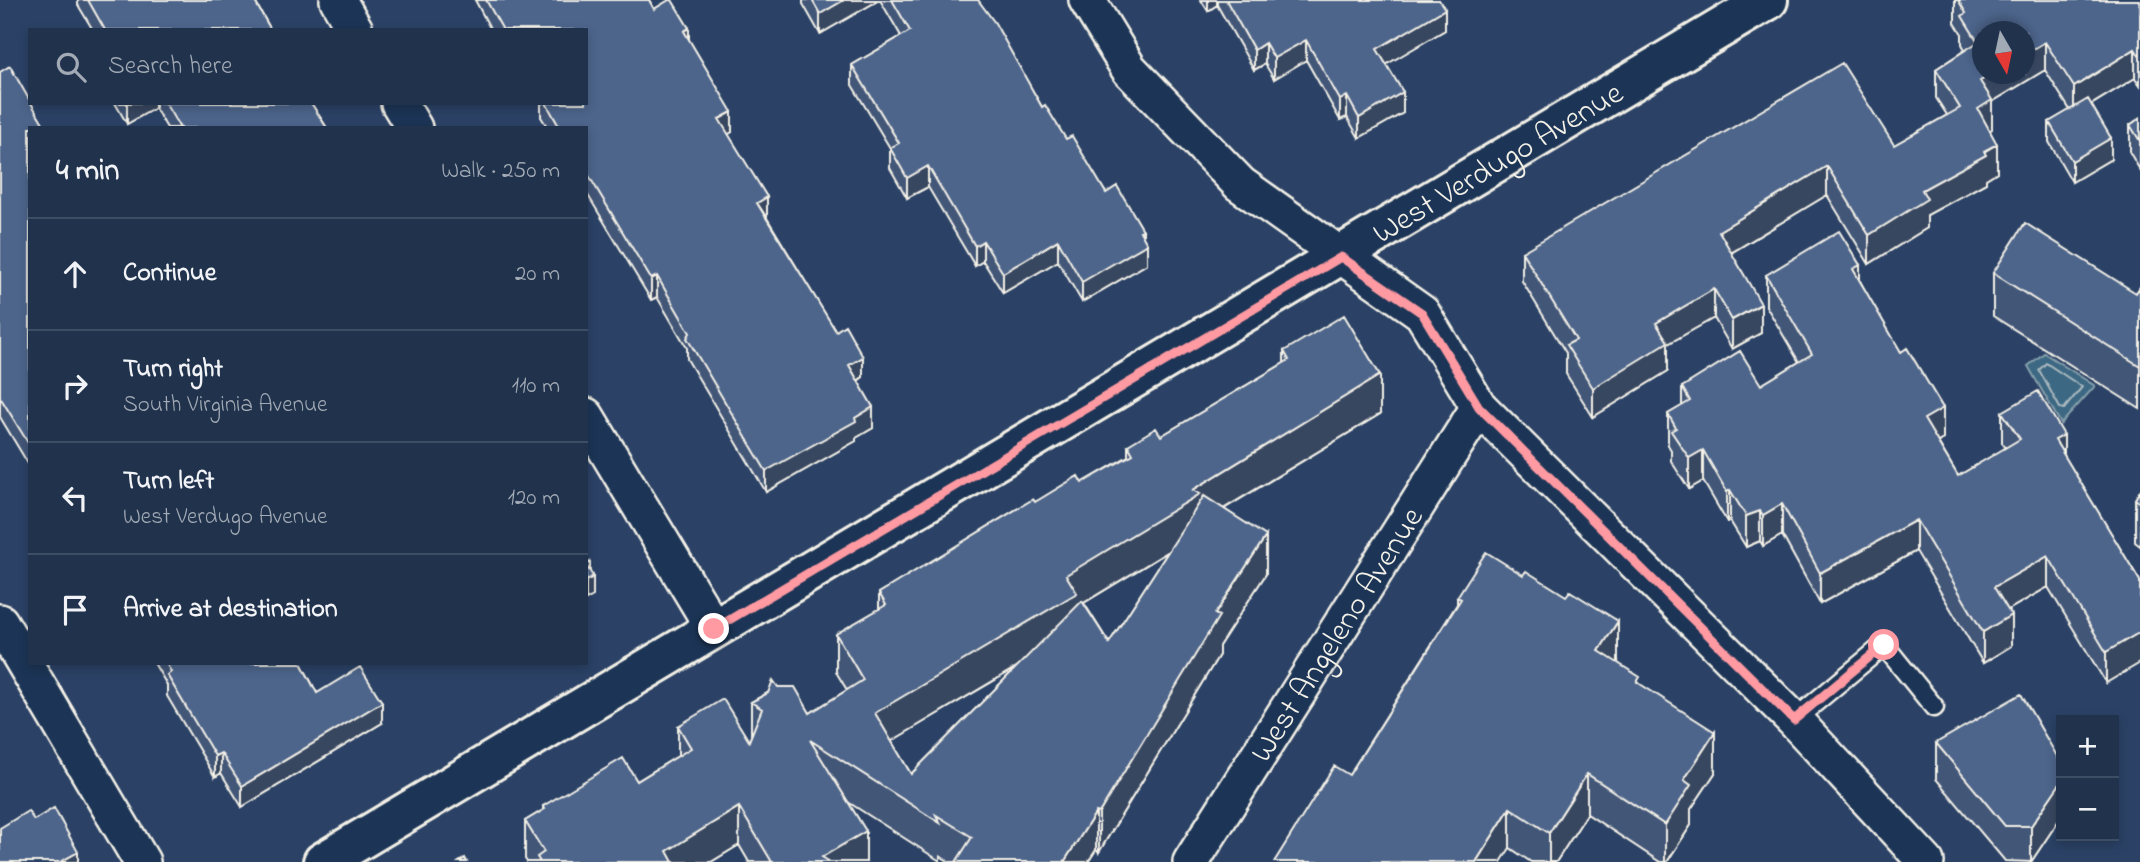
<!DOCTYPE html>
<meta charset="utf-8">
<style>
body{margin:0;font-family:"Indie Flower",sans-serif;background:#2d3e56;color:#f1f3f6}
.controls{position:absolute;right:21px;bottom:21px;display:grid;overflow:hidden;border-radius:0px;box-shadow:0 4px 10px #0003}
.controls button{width:63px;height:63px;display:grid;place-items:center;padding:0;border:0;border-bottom:2px solid #3d4d64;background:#20324c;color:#f1f3f6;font:35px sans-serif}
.compass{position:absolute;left:1972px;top:21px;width:63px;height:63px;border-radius:50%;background:#20324c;box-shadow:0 4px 10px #0003;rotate:171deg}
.stop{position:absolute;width:21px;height:21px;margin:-16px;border:5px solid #ff9aa2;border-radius:50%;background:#fff}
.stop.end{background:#ff9aa2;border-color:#fff;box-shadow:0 2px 7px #0008}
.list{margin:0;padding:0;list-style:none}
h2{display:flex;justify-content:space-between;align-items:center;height:91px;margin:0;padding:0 28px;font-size:30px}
h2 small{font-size:23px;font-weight:400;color:#a2aab5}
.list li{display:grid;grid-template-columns:46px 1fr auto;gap:21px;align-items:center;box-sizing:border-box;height:112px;padding:0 28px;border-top:2px solid #3d4d64}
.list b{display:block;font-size:26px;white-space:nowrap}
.list p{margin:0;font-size:23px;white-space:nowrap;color:#a2aab5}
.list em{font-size:23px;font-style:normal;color:#a2aab5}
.icon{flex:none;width:38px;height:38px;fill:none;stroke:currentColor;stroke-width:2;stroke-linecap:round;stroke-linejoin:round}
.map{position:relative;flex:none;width:2140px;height:862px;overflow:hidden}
.search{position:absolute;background:#20324c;box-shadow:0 4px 10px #0003;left:28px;top:28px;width:560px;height:77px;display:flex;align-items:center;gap:18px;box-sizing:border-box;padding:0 24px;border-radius:0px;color:#a2aab5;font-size:26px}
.panel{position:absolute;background:#20324c;box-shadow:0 4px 10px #0003;left:28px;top:126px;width:560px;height:539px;border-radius:0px}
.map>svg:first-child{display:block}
</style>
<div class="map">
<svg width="2140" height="862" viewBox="0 0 2140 862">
<rect width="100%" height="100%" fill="#2b4266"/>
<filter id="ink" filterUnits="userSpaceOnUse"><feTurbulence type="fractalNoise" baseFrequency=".0143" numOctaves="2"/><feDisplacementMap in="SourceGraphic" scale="14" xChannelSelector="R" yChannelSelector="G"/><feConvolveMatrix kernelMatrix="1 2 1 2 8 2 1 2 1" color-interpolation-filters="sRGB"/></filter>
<g filter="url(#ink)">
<path fill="#3d6883" stroke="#869fab" stroke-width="2" d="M 2044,353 L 2095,386 L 2061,424 L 2028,366 Z"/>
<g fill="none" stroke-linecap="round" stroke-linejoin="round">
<path stroke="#abbac0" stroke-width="2" d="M 2046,363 L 2082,387 L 2064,409 L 2060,408 L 2039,370 Z"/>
<defs>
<path id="lane" d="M 1794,720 L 1884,645 L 1934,707"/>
<g id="street">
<path d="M 338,0 L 355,30"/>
<path d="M 1087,0 L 1129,69 L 1240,184 L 1422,313 L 1479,407 L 1794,720 L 1926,862"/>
<path d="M 399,103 L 414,128"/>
<path d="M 586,416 L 714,629"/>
<path d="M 0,622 L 142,862"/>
<path id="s1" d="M 1191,862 L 1479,407"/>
</g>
<g id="secondary">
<path id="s2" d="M 323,862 L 1768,0"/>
</g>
</defs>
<use href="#lane" stroke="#f4f1e8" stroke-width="23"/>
<use href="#street" stroke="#f4f1e8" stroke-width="40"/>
<use href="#secondary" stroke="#f4f1e8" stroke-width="44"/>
<use href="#lane" stroke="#1d3557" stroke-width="18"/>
<use href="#street" stroke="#1d3557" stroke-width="35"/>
<use href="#secondary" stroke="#1d3557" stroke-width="38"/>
</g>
<path fill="#435778" stroke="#f4f1e8" stroke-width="2" fill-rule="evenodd" d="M 78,0 L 254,0 L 271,30 L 93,30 L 78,5 Z
M 475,0 L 649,0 L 654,9 L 689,40 L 732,132 L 728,134 L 767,218 L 863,377 L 858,381 L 873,428 L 856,438 L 856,441 L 766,492 L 687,359 L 687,348 L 657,297 L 651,300 L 586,192 L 586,128 L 548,128 L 541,117 L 541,103 L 586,103 L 586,30 L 491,30 Z
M 803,0 L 879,0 L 820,34 L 803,4 Z
M 880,0 L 978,0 L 1042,107 L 1106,193 L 1143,237 L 1147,264 L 1082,302 L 1058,261 L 1003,293 L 983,261 L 975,266 L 928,187 L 907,198 L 890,168 L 890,148 L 852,85 L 852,65 L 901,36 Z
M 1201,0 L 1439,0 L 1445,30 L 1386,64 L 1403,113 L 1359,138 L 1347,117 L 1340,120 L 1306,60 L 1274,79 L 1265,64 L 1254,70 L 1217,5 L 1208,11 Z
M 1955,0 L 2140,0 L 2140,85 L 2135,78 L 2091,105 L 2111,159 L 2072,182 L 2049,142 L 2049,122 L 2070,110 L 2045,70 L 1992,102 L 1992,129 L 1990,130 L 1997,172 L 1986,179 L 1986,183 L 1927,215 L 1927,228 L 1869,264 L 1827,195 L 1731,253 L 1761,333 L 1732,349 L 1714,318 L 1668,344 L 1668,371 L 1593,417 L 1566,374 L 1566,353 L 1522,281 L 1522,252 L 1894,145 L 1947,115 L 1936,98 L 1936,69 L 1965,50 L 1962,44 L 1962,34 L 1955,23 Z
M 0,72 L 30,128 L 30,467 L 0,417 Z
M 115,103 L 311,103 L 327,128 L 167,128 L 155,108 L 127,124 Z
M 2140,118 L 2140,170 L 2130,153 L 2130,125 Z
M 1993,273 L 2136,293 L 2140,287 L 2140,409 L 1993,316 Z
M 1766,275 L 1860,281 L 1943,439 L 1938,442 L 1958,476 L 2006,448 L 2002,443 L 2002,412 L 2064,456 L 2140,581 L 2106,683 L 2048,587 L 2008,610 L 2011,646 L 1983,663 L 1916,551 L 1820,604 L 1782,535 L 1763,546 L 1760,541 L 1746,547 L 1730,521 L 1727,522 L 1703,481 L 1689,489 L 1671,461 L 1671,450 L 1668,445 L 1668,414 L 1682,406 L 1682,387 L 1761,385 L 1799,362 L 1766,306 Z
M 1284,351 L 1380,414 L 1224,509 L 1266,574 L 1219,646 L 1219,655 L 1099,852 L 1096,850 L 1088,862 L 950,862 L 940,856 L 940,861 L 848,802 L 866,862 L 749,862 L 739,845 L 711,862 L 527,862 L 525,859 L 525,821 L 543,810 L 543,806 L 637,781 L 678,756 L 678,726 L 749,741 L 751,737 L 751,702 L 778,687 L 810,713 L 847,690 L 836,672 L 836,634 L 879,609 L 879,593 L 1035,502 L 1082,483 L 1128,456 L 1128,445 L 1161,436 L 1284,363 ZM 1168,552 L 1109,643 L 1084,603 ZM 1016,668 L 911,774 L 891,741 Z
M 2140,491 L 2140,546 L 2135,542 L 2135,499 Z
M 1457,597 L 1618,661 L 1617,662 L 1640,684 L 1715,773 L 1691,809 L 1691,825 L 1667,862 L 1660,862 L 1587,814 L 1556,862 L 1531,862 L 1510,848 L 1349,775 L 1457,604 Z
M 154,663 L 301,663 L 317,693 L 382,723 L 242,807 L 221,773 L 215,777 L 167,696 L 167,685 Z
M 1936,743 L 2061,763 L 2061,817 L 2031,862 L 2005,861 L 1936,779 Z"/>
<path fill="#374761" stroke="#f4f1e8" stroke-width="2" d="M 844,0 L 879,0 L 820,34 L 820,14 Z
M 1208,0 L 1217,0 L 1217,5 L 1208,11 Z
M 1445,9 L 1445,30 L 1377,70 L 1377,49 Z
M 689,28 L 689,49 L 684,31 Z
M 1306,40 L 1306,60 L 1274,79 L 1274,58 Z
M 2045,42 L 2045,70 L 1992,102 L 1992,129 L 1978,137 L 1978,109 L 1980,81 L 1992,74 L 2025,74 L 2025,54 Z
M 1265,43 L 1265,64 L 1254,70 L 1254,50 Z
M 2135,49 L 2135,78 L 2074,115 L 2074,87 Z
M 1403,92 L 1403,113 L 1359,138 L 1359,118 Z
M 1347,96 L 1347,117 L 1340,120 L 1340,100 Z
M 127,103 L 155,103 L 155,108 L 127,124 Z
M 732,112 L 732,132 L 719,140 L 719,119 Z
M 2111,138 L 2111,159 L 2072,182 L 2072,161 Z
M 1997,144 L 1997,172 L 1986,179 L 1986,183 L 1927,215 L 1927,228 L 1869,264 L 1869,235 L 1922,190 Z
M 928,166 L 928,187 L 907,198 L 907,178 Z
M 1827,166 L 1827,195 L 1719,260 L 1719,231 Z
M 767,197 L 767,218 L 757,203 Z
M 1143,230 L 1143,247 L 1147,244 L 1147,264 L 1082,302 L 1082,282 L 1140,231 Z
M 1058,240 L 1058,261 L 1003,293 L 1003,273 Z
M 983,241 L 983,261 L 975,266 L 975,246 Z
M 1860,265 L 1860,296 L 1853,269 Z
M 657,276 L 657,297 L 651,300 L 651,279 Z
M 1714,289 L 1714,318 L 1668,344 L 1668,371 L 1593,417 L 1593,388 L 1656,323 Z
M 1761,304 L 1761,333 L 1732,349 L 1732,320 Z
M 863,357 L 863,377 L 849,386 L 849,365 Z
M 1380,375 L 1380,414 L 1200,523 L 1200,532 L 1077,607 L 1077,631 L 875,751 L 875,713 L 1066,575 L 1193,490 Z
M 873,407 L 873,428 L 856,438 L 856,441 L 766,492 L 766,471 Z
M 1943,408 L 1943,439 L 1924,450 L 1924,419 Z
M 2064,435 L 2064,466 L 2055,440 Z
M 1703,450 L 1703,481 L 1689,489 L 1689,458 Z
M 1730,490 L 1730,521 L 1727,522 L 1727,492 Z
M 1782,504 L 1782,535 L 1763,546 L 1763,515 Z
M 1760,511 L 1760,541 L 1746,547 L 1746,516 Z
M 1916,520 L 1916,551 L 1820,604 L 1820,573 Z
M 1266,536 L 1266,574 L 1219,646 L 1219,655 L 1099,852 L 1099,813 L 1215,614 Z
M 2048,556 L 2048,587 L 1994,618 L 1994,587 Z
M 590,562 L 590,579 L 593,576 L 593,596 L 586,600 L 586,564 Z
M 2011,615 L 2011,646 L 1983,663 L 1983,632 Z
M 1618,621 L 1618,661 L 1599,692 L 1599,651 Z
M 2140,632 L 2140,663 L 2106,683 L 2106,652 Z
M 382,702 L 382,723 L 242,807 L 242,786 Z
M 1715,732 L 1715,773 L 1691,809 L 1691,825 L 1667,862 L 1665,862 L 1665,825 L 1684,780 Z
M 221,753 L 221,773 L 215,777 L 215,756 Z
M 1587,774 L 1587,814 L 1556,862 L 1549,862 L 1549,833 Z
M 2061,782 L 2061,817 L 2031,862 L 2031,826 Z
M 739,807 L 739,845 L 711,862 L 667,862 L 667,851 Z
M 1510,808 L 1510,848 L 1501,862 L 1476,862 Z
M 1096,812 L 1096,850 L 1088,862 L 1064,862 Z
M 866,831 L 866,862 L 822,862 L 822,857 Z
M 78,852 L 78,862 L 60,862 Z"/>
<path fill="#4e658b" stroke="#f4f1e8" stroke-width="2" d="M 88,0 L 254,0 L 271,30 L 105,30 Z
M 486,0 L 649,0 L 654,9 L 669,0 L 672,0 L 689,28 L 684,31 L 732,112 L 719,119 L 767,197 L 757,203 L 836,331 L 845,325 L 863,357 L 849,365 L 873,407 L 855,418 L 856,421 L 766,471 L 687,338 L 690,333 L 657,276 L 651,279 L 586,171 L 586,128 L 560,128 L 546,103 L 586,103 L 586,30 L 503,30 Z
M 812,0 L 844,0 L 820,14 Z
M 892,0 L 978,0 L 995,23 L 1042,107 L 1045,105 L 1066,139 L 1072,136 L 1106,193 L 1117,186 L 1143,230 L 1140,231 L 1147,244 L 1082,282 L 1058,240 L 1003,273 L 983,241 L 975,246 L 928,166 L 907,178 L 890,148 L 899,143 L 852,65 L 910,31 Z
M 1226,0 L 1439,0 L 1445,9 L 1377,49 L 1403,92 L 1359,118 L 1347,96 L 1340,100 L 1306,40 L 1274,58 L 1265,43 L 1254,50 Z
M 1958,0 L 2140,0 L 2140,57 L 2135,49 L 2074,87 L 2045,42 L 2025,54 L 2025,32 L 1983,32 L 1983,74 L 1992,74 L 1980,81 L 1992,100 L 1978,109 L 1997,144 L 1984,151 L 1986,155 L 1922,190 L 1927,199 L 1869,235 L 1827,166 L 1719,231 L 1761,304 L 1732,320 L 1714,289 L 1656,323 L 1668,342 L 1593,388 L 1566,345 L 1576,340 L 1522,252 L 1842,63 L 1894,145 L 1960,108 L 1936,69 L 1978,42 L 1962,16 L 1966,13 Z
M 10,66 L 30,101 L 30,103 L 31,103 L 46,128 L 30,128 L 30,446 L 0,397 L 0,72 Z
M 2088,99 L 2111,138 L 2072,161 L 2049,122 Z
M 165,103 L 311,103 L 327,128 L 180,128 Z
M 2140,118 L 2140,141 L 2130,125 Z
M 2025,223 L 2136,293 L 2140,287 L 2140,366 L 1993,273 Z
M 1839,231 L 1860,265 L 1853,269 L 1901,352 L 1907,348 L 1943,408 L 1924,419 L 1958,476 L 2020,439 L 2002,412 L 2038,391 L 2064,435 L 2055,440 L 2140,581 L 2140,632 L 2106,652 L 2048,556 L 1994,587 L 2011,615 L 1983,632 L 1916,520 L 1820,573 L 1782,504 L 1763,515 L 1760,511 L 1746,516 L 1730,490 L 1727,492 L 1703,450 L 1689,458 L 1671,431 L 1676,428 L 1668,414 L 1690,401 L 1682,387 L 1740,351 L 1761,385 L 1812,354 L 1766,275 Z
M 1344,315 L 1380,375 L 1193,490 L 1200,494 L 1066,575 L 1077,593 L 875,713 L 911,774 L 1082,601 L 1109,643 L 1204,496 L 1266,536 L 1215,614 L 1219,616 L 1099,813 L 1096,812 L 1064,862 L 956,862 L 972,837 L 936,815 L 940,823 L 810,740 L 866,831 L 822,857 L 830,862 L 772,862 L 739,807 L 667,851 L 673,862 L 540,862 L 537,857 L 544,852 L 525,821 L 545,809 L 543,806 L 623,758 L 637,781 L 691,748 L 678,726 L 723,699 L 749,741 L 762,709 L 751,702 L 768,693 L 773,680 L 778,687 L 795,687 L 810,713 L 863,680 L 836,634 L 886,605 L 879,593 L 1033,499 L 1035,502 L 1078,476 L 1082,483 L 1133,454 L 1128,445 L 1156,428 L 1161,436 L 1289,360 L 1284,351 Z
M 2140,491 L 2140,503 L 2135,499 Z
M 1486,552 L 1523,575 L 1526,571 L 1566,596 L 1570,591 L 1618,621 L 1599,651 L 1640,677 L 1637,682 L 1715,732 L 1684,780 L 1691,785 L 1665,825 L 1587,774 L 1549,833 L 1510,808 L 1476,862 L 1274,862 L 1334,766 L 1349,775 L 1461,599 L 1457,597 Z
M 586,566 L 593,576 L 586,581 Z
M 166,663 L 301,663 L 317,693 L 360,667 L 382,702 L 242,786 L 221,753 L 215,756 L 167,675 L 171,672 Z
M 2021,694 L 2061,763 L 2061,782 L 2031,826 L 2005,826 L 1936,743 Z
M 54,808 L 78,852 L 60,862 L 0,862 L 0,828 L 28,811 L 34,820 Z
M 465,858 L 467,862 L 459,862 Z"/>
</g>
<g fill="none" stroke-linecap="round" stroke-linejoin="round" filter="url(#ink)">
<path stroke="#ff9aa2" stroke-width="9" d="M 714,629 L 1341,257 L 1422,313 L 1479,407 L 1794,720 L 1884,645"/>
</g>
<g text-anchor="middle" stroke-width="5" stroke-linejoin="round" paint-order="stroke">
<g font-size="32" fill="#f4f1e8" stroke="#1d3557">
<text dy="11" stroke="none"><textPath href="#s2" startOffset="1367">West Verdugo Avenue</textPath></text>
<text dy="11" stroke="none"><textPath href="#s1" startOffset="270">West Angeleno Avenue</textPath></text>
</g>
</g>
</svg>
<div class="controls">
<button>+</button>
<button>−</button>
</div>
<svg class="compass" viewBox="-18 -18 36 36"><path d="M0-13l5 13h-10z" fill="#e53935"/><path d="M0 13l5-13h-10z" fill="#a2aab5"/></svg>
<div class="stop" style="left:1884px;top:645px"></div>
<div class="stop end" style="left:714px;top:629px"></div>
<div class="search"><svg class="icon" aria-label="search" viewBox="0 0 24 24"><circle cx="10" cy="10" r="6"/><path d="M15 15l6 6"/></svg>Search here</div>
<section class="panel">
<h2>4 min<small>Walk · 250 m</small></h2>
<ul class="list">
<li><svg class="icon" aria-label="ahead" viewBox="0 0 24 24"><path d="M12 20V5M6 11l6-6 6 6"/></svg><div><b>Continue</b></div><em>20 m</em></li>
<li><svg class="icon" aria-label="right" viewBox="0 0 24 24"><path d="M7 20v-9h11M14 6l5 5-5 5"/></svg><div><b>Turn right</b><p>South Virginia Avenue</p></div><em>110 m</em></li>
<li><svg class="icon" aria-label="left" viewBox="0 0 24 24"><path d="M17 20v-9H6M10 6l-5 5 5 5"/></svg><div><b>Turn left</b><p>West Verdugo Avenue</p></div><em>120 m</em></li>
<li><svg class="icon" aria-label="arrive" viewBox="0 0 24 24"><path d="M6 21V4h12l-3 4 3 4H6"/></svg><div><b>Arrive at destination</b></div></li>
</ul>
</section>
</div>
